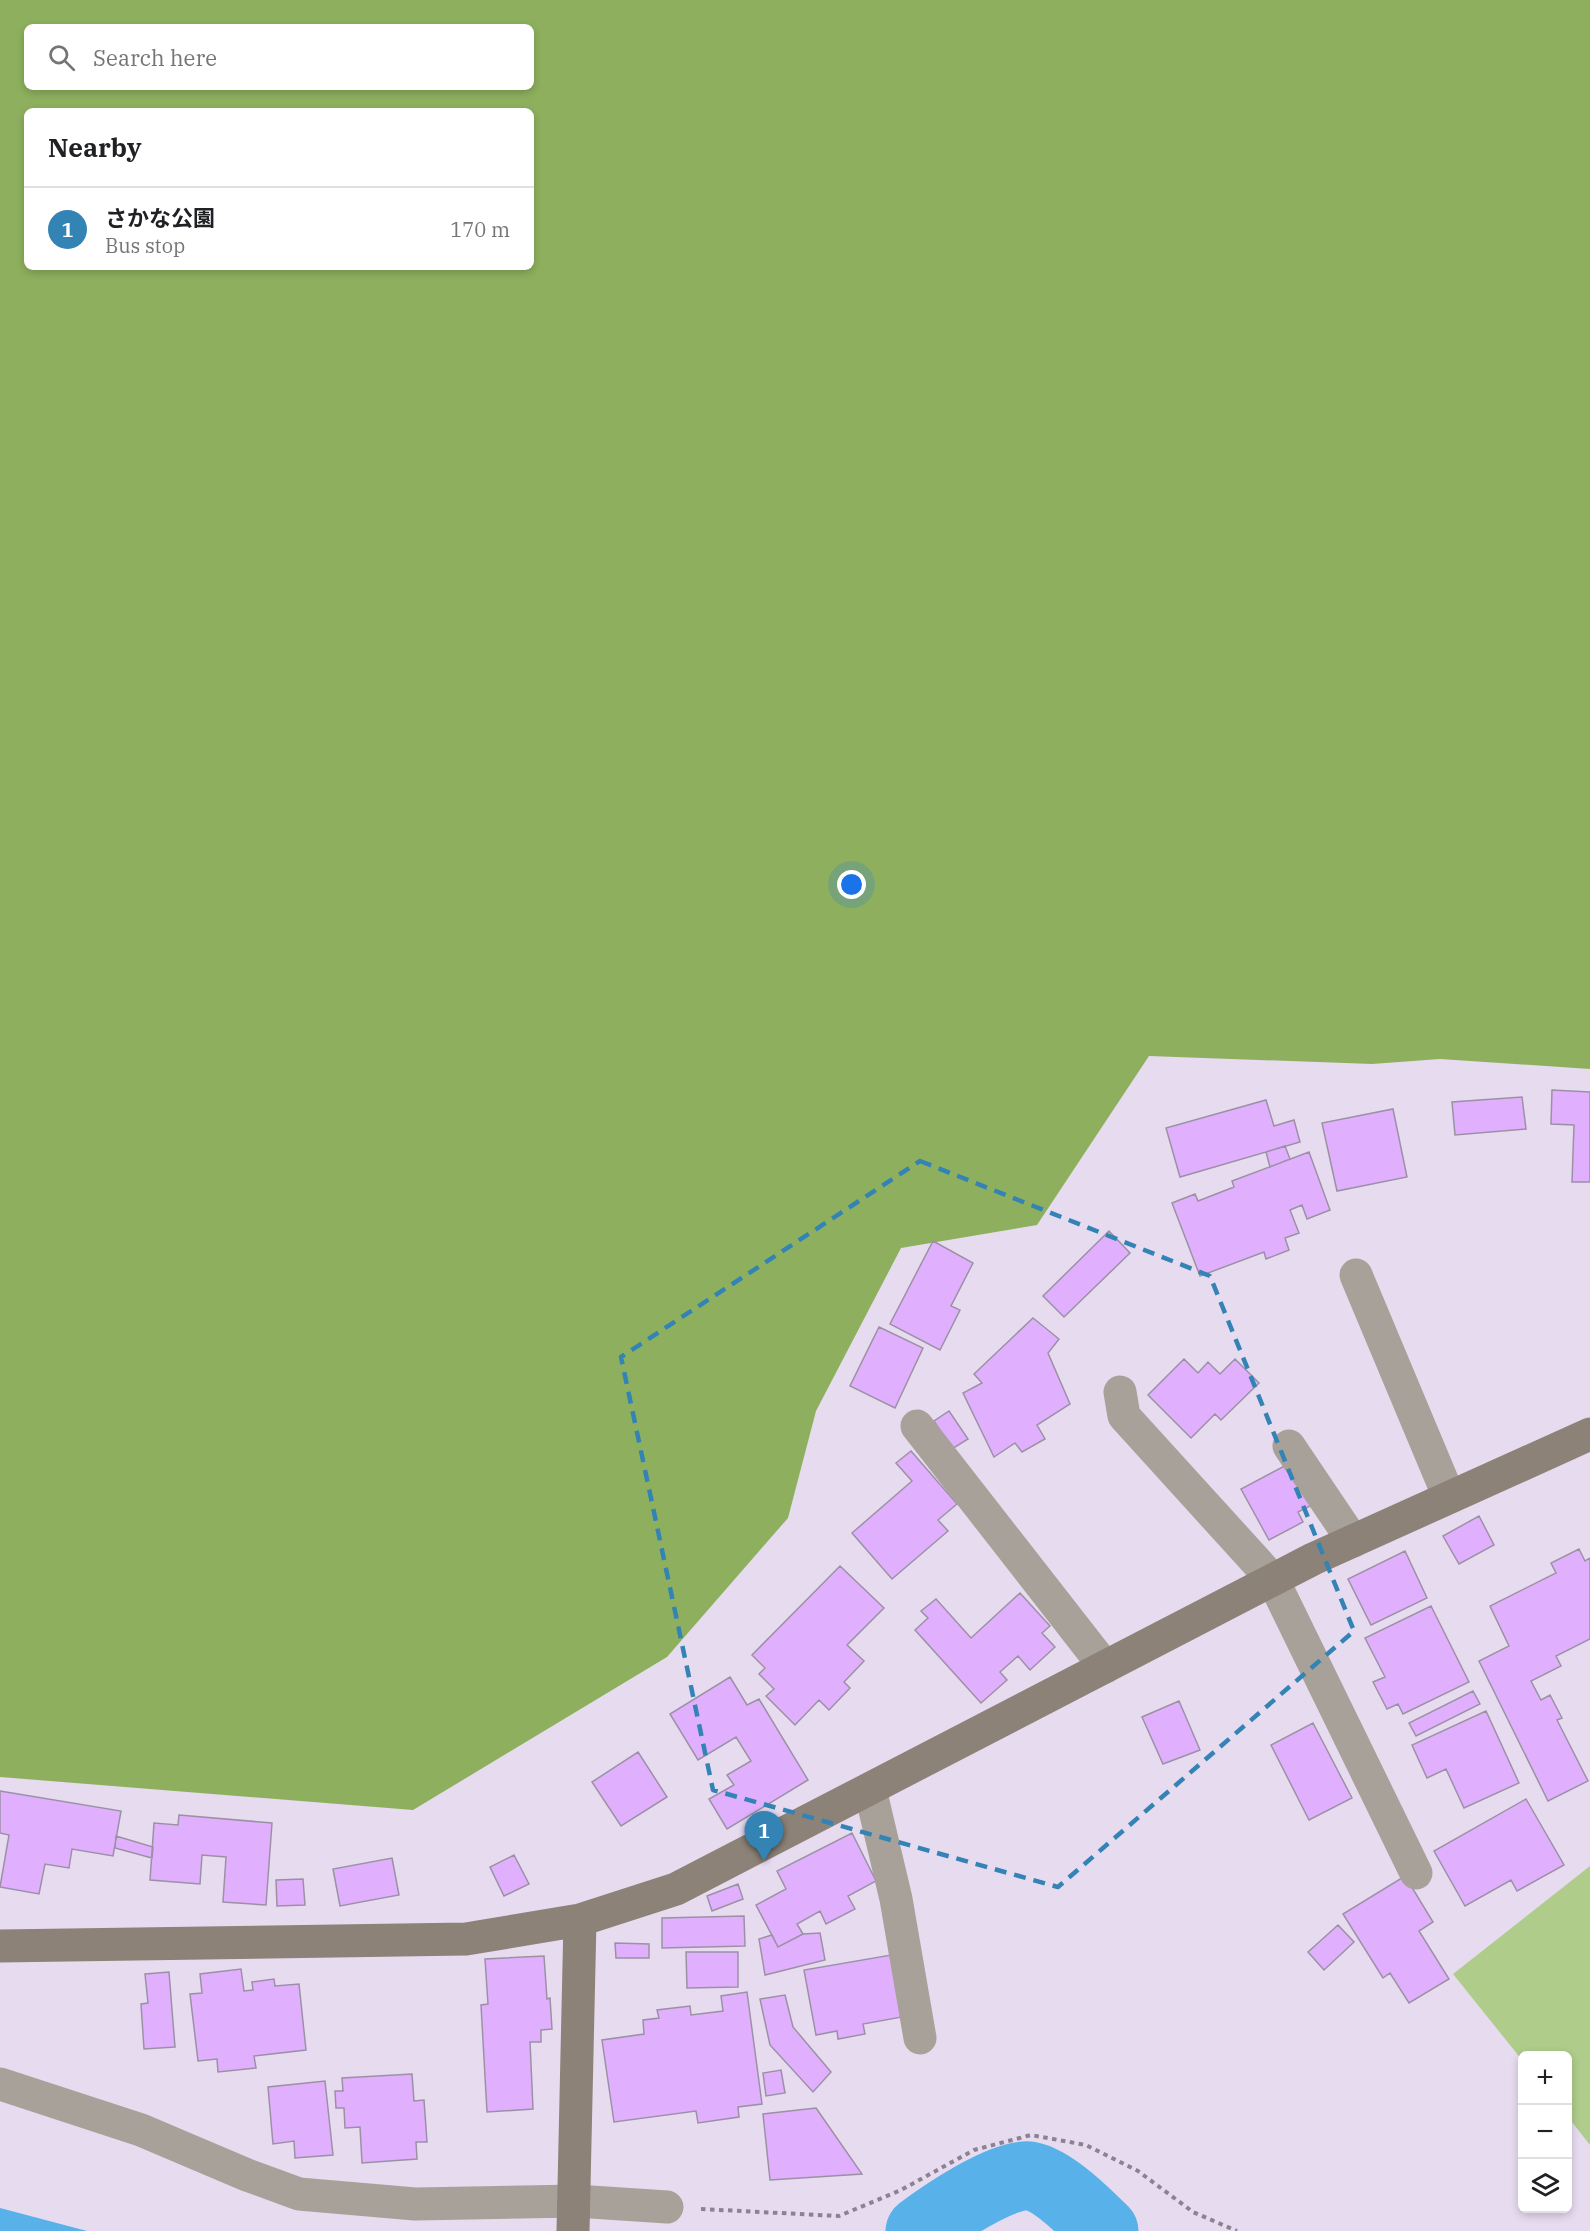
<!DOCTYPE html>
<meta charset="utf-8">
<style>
body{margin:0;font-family:"IBM Plex Serif","Noto Sans JP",serif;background:#f6f6f6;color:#202124}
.controls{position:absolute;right:18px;bottom:18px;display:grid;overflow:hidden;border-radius:9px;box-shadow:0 3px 9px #0003}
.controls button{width:54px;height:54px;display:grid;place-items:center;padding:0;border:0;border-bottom:2px solid #e0e0e0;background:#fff;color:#202124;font:30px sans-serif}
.you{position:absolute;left:852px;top:885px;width:21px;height:21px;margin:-15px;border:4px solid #fff;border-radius:50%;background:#1a73e8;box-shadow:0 0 0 9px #1a73e833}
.badge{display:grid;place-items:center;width:39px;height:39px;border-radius:50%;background:#3483b5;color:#fff;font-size:20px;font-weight:700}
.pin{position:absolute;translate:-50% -50px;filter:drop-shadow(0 2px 3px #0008)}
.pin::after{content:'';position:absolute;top:32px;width:21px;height:18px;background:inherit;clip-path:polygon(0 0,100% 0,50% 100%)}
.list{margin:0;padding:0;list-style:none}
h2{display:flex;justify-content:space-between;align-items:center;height:78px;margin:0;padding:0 24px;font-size:26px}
h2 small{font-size:20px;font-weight:400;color:#757577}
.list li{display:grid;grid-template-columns:39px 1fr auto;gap:18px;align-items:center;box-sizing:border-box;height:84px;padding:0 24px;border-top:2px solid #e0e0e0}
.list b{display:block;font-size:22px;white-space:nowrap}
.list p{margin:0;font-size:20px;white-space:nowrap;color:#757577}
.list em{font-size:20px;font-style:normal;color:#757577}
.icon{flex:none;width:33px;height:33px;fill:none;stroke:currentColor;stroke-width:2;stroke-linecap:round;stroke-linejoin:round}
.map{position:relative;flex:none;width:1590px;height:2231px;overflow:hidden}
.search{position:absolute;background:#fff;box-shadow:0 3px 9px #0003;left:24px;top:24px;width:510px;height:66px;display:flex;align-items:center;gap:15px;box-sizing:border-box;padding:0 21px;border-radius:9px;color:#757577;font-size:22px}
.panel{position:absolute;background:#fff;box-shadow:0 3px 9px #0003;left:24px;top:108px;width:510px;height:162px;border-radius:9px}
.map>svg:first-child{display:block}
</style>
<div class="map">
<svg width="1590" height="2231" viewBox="0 0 1590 2231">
<rect width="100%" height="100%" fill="#e7dbf0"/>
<path fill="#afcc8b" d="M 1590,1866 L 1590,2145 L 1568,2117 L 1568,2056 L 1522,2056 L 1522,2060 L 1453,1974 Z"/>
<path fill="#8eb05e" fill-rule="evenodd" d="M 0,0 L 1590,0 L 1590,1069 L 1440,1059 L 1372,1064 L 1149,1056 L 1037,1225 L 901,1248 L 816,1411 L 788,1518 L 667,1657 L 413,1810 L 0,1777 ZM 27,27 L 531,27 L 531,87 L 27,87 ZM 27,111 L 531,111 L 531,267 L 27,267 Z"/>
<path fill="#58b1e8" d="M 0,2208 L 87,2231 L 0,2231 Z"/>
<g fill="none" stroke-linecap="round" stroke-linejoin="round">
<path stroke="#58b1e8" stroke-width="69" d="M 920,2231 C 941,2215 1004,2172 1030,2176 C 1053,2180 1088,2215 1104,2231"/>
</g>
<path fill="#e0b0fe" stroke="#9c91a4" stroke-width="1.5" d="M 1552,1090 L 1590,1092 L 1590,1182 L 1572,1182 L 1574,1125 L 1551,1124 Z
M 1522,1097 L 1526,1129 L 1455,1135 L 1452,1102 Z
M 1266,1100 L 1274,1126 L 1294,1120 L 1300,1142 L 1180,1177 L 1166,1128 Z
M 1393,1109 L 1407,1177 L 1337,1191 L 1322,1123 Z
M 1285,1146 L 1290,1159 L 1270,1167 L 1266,1152 Z
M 1309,1152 L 1330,1210 L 1307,1219 L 1302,1205 L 1290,1210 L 1299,1233 L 1285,1238 L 1289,1250 L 1266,1259 L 1264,1252 L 1200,1276 L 1172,1203 L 1195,1194 L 1198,1201 L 1234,1187 L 1232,1181 Z
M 1109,1231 L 1130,1253 L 1064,1317 L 1043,1296 Z
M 933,1241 L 973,1263 L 951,1306 L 960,1310 L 940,1350 L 890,1324 Z
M 1033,1318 L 1059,1339 L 1048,1353 L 1070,1404 L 1037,1425 L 1045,1439 L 1022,1452 L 1015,1443 L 994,1457 L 963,1393 L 982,1383 L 974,1374 Z
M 879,1327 L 923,1348 L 895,1408 L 850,1386 Z
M 1184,1359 L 1198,1373 L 1208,1362 L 1220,1374 L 1235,1359 L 1259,1383 L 1221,1420 L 1215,1414 L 1191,1438 L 1148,1395 Z
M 949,1411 L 968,1439 L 952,1449 L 934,1421 Z
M 911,1451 L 957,1504 L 938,1520 L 948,1531 L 892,1579 L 852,1533 L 912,1481 L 896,1463 Z
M 1294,1461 L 1316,1503 L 1298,1512 L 1303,1522 L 1269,1540 L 1241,1489 Z
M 1479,1516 L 1494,1545 L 1459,1564 L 1443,1536 Z
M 1579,1549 L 1585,1561 L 1590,1558 L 1590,1639 L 1556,1656 L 1561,1666 L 1531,1681 L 1541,1700 L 1550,1695 L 1562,1718 L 1557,1720 L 1588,1781 L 1548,1801 L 1479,1661 L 1509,1646 L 1490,1606 L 1556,1573 L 1551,1563 Z
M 1405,1551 L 1427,1598 L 1371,1625 L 1348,1579 Z
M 840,1566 L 884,1608 L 847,1645 L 864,1661 L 844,1682 L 850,1688 L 829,1710 L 819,1700 L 795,1725 L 766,1696 L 774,1689 L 759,1674 L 765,1668 L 752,1655 Z
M 1020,1593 L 1050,1626 L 1042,1633 L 1055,1647 L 1030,1670 L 1018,1656 L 1000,1672 L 1007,1680 L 981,1703 L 915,1630 L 928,1618 L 921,1611 L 936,1599 L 971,1638 Z
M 1431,1606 L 1469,1682 L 1403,1714 L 1398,1704 L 1387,1709 L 1373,1682 L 1385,1677 L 1365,1638 Z
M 730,1677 L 747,1705 L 759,1699 L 808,1780 L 727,1829 L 709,1799 L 734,1785 L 727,1775 L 751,1761 L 736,1737 L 698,1760 L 670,1714 Z
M 1473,1691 L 1480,1704 L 1416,1736 L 1409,1723 Z
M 1179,1701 L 1200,1750 L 1163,1764 L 1142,1717 Z
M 1486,1711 L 1519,1783 L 1464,1808 L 1446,1769 L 1427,1778 L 1412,1745 Z
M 1313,1723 L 1352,1798 L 1309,1820 L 1271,1745 Z
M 638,1752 L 667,1797 L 621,1826 L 592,1782 Z
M 0,1791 L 121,1811 L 113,1856 L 72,1849 L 69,1868 L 45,1864 L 39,1894 L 0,1887 L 9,1835 L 0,1833 Z
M 1526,1799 L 1564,1865 L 1517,1891 L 1511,1880 L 1465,1906 L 1434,1851 Z
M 179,1815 L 272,1823 L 266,1905 L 223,1902 L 226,1857 L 202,1855 L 200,1884 L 150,1880 L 154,1823 L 178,1825 Z
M 852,1833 L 876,1881 L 848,1896 L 855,1909 L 826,1924 L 820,1911 L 797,1924 L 803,1934 L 778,1947 L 756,1905 L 786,1889 L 777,1871 Z
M 116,1836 L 153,1847 L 152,1858 L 115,1848 Z
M 514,1855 L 529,1884 L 504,1896 L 490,1867 Z
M 392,1858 L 399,1895 L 340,1906 L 333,1869 Z
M 1405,1876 L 1433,1922 L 1419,1931 L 1449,1979 L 1409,2003 L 1390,1973 L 1383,1978 L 1343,1914 Z
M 303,1879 L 305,1905 L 277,1906 L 276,1880 Z
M 738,1884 L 743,1899 L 712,1911 L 707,1896 Z
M 744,1916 L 745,1946 L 662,1948 L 662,1918 Z
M 1338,1925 L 1354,1942 L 1324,1970 L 1308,1952 Z
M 820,1933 L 825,1960 L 765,1975 L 759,1939 L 772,1935 L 778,1947 L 803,1934 Z
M 615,1943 L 649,1944 L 649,1958 L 616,1958 Z
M 686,1952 L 738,1952 L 738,1987 L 687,1988 Z
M 891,1955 L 902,2017 L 863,2024 L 865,2034 L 838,2039 L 837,2031 L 816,2035 L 804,1970 Z
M 544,1956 L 547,1999 L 550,1998 L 552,2029 L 541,2030 L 541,2042 L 530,2042 L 533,2109 L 487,2112 L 481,2005 L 488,2004 L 485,1959 Z
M 241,1969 L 244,1991 L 253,1990 L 252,1982 L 274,1979 L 275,1986 L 299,1984 L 306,2050 L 254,2056 L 256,2068 L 218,2072 L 217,2059 L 198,2061 L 190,1994 L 202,1993 L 200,1974 Z
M 169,1972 L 175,2047 L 144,2049 L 141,2004 L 148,2003 L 145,1974 Z
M 747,1992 L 762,2104 L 738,2107 L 739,2117 L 698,2123 L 696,2111 L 614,2122 L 602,2040 L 644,2034 L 643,2020 L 659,2018 L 657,2010 L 690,2006 L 691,2015 L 723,2011 L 721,1996 Z
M 785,1995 L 793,2027 L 831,2072 L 813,2092 L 770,2045 L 760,1999 Z
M 781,2070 L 785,2093 L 766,2096 L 763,2073 Z
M 412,2074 L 414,2101 L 424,2100 L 427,2142 L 416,2142 L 417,2159 L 362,2163 L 360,2127 L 345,2128 L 344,2108 L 336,2108 L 335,2091 L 343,2091 L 342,2078 Z
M 325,2081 L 333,2155 L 295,2158 L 294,2141 L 273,2144 L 268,2087 Z
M 816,2108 L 862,2174 L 770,2180 L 763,2114 Z"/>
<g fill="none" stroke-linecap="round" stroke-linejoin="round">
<path stroke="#8c8392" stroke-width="4" stroke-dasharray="4.5 4.5" stroke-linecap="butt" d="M 701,2209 L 839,2216 L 901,2190 L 974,2150 L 1031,2135 L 1086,2145 L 1138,2171 L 1193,2212 L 1237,2231"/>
<path stroke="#a8a199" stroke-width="33" d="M 1356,1275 L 1449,1497
M 1120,1392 L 1124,1416 L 1273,1580 L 1416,1873
M 917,1426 L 1105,1667
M 1289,1446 L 1353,1541
M 870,1789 L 896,1899 L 920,2038
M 0,2084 L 141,2130 L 247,2175 L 299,2194 L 415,2204 L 576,2201 L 667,2207"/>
<path stroke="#8c8277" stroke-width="33" d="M 0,1946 L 466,1939 L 580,1920 L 676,1889 L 1313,1559 L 1590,1434
M 573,2231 L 580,1920"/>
</g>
<path fill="none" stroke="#3483b5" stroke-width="4.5" stroke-dasharray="12 8" stroke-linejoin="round" d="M 920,1161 L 1210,1276 L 1354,1631 L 1058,1887 L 713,1790 L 621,1357 Z"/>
</svg>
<div class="controls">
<button>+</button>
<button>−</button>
<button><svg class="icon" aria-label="layers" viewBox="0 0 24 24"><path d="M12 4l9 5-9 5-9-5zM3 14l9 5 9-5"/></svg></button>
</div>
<div class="you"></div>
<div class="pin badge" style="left:764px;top:1861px">1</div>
<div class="search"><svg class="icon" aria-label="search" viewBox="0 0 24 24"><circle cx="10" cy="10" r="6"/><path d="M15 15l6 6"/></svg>Search here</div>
<section class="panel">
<h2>Nearby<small></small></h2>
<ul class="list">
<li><span class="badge">1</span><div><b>さかな公園</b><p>Bus stop</p></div><em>170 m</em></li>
</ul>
</section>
</div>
